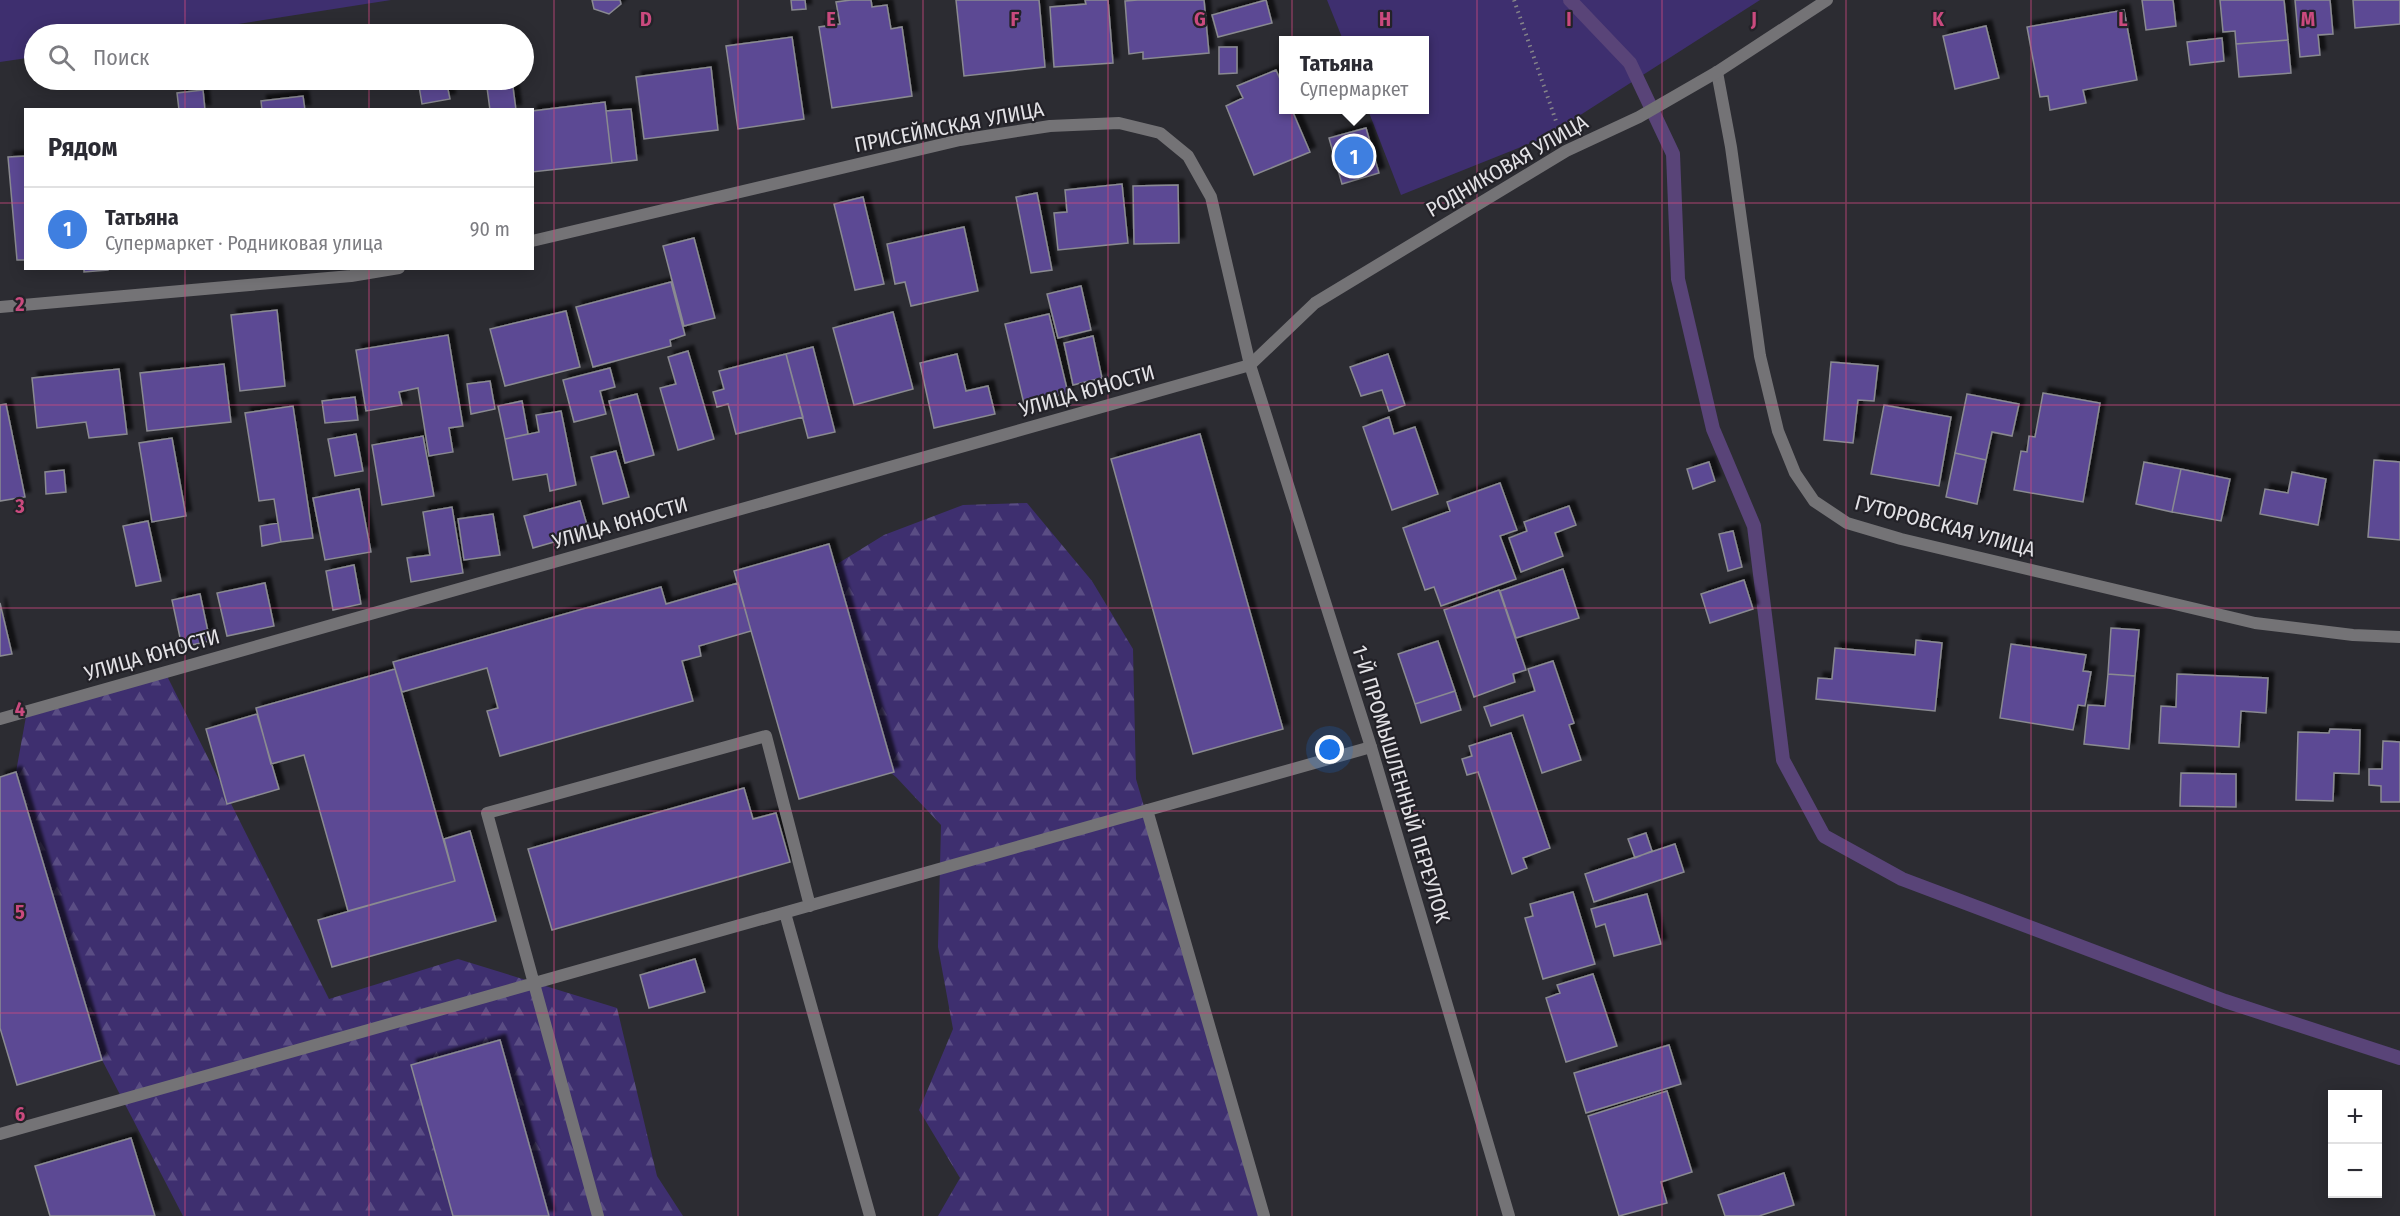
<!DOCTYPE html>
<html lang="ru">
<meta charset="utf-8">
<style>
body{margin:0;font-family:"Fira Sans Condensed",sans-serif;background:#f7f7f7;color:#2b2b33}
.controls{position:absolute;right:18px;bottom:18px;display:grid;overflow:hidden;border-radius:0px;box-shadow:0 3px 15px #0003}
.controls button{width:54px;height:54px;display:grid;place-items:center;padding:0;border:0;border-bottom:2px solid #e1e1e2;background:#fff;color:#2b2b33;font:30px sans-serif}
.you{position:absolute;left:1330px;top:750px;width:21px;height:21px;margin:-15px;border:4px solid #fff;border-radius:50%;background:#1a73e8;box-shadow:0 0 0 9px #1a73e833}
.badge{display:grid;place-items:center;width:39px;height:39px;border-radius:50%;background:#7c3aed;color:#fff;font-size:20px;font-weight:700}
.pin{position:absolute;translate:-50% -50%;border:3px solid #fff;box-shadow:0 2px 6px #0006}
.popup{position:absolute;left:1279px;top:36px;width:150px;height:78px;box-sizing:border-box;display:grid;place-content:center;border-radius:0px;background:#fff;filter:drop-shadow(0 2px 4px #0005);font-size:20px;white-space:nowrap;color:#7c7c81}
.popup b{font-size:22px;color:#2b2b33}
.popup::after{content:'';position:absolute;left:50%;top:100%;margin-left:-12px;border:12px solid transparent;border-top-color:#fff}
.list{margin:0;padding:0;list-style:none}
h2{display:flex;justify-content:space-between;align-items:center;height:78px;margin:0;padding:0 24px;font-size:26px}
h2 small{font-size:20px;font-weight:400;color:#7c7c81}
.list li{display:grid;grid-template-columns:39px 1fr auto;gap:18px;align-items:center;box-sizing:border-box;height:84px;padding:0 24px;border-top:2px solid #e1e1e2}
.list b{display:block;font-size:22px;white-space:nowrap}
.list p{margin:0;font-size:20px;white-space:nowrap;color:#7c7c81}
.list em{font-size:20px;font-style:normal;color:#7c7c81}
.icon{flex:none;width:33px;height:33px;fill:none;stroke:currentColor;stroke-width:2;stroke-linecap:round;stroke-linejoin:round}
.map{position:relative;flex:none;width:2400px;height:1216px;overflow:hidden}
.search{position:absolute;background:#fff;box-shadow:0 3px 15px #0003;left:24px;top:24px;width:510px;height:66px;display:flex;align-items:center;gap:15px;box-sizing:border-box;padding:0 21px;border-radius:33px;color:#7c7c81;font-size:22px}
.panel{position:absolute;background:#fff;box-shadow:0 3px 15px #0003;left:24px;top:108px;width:510px;height:162px;border-radius:0px}
.map>svg:first-child{display:block}
</style>
<div class="map">
<svg width="2400" height="1216" viewBox="0 0 2400 1216">
<defs>
<pattern id="forest-firs" width="22" height="20" patternUnits="userSpaceOnUse" patternTransform="scale(1.5)"><rect width="22" height="20" fill="#3e2f6f"/><path d="M5 1l3.5 6h-7zM16 11l3.5 6h-7z" fill="#5a4d84"/></pattern>
<filter id="shadow"><feDropShadow dx="5.5" dy="-5.5" stdDeviation="1.5" flood-color="#0009"/></filter>
</defs>
<rect width="100%" height="100%" fill="#2c2c32"/>
<path fill="#3e2f6f" d="M 0,0 L 391,0 L 174,34 L 34,34 L 34,57 L 0,62 Z
M 1327,0 L 1760,0 L 1546,137 L 1401,195 L 1368,110 L 1424,110 L 1424,40 L 1343,40 Z"/>
<path fill="url(#forest-firs)" d="M 1027,503 L 1092,581 L 1133,649 L 1136,779 L 1264,1216 L 938,1216 L 960,1178 L 919,1110 L 953,1029 L 938,947 L 941,825 L 896,777 L 827,723 L 810,633 L 837,564 L 884,535 L 963,505 Z
M 165,672 L 329,999 L 458,959 L 617,1008 L 657,1176 L 683,1216 L 183,1216 L 102,1060 L 16,772 L 27,711 Z"/>
<g fill="none" stroke-linecap="round" stroke-linejoin="round">
<path stroke="#594478" stroke-width="14" d="M 1570,0 L 1630,63 L 1673,154 L 1678,279 L 1713,429 L 1754,526 L 1783,760 L 1824,836 L 1902,879 L 2225,1001 L 2400,1058"/>
</g>
<path fill="#5b4a94" stroke="#8a8a91" stroke-width="1.5" filter="url(#shadow)" d="M 592,0 L 620,0 L 621,4 L 609,14 L 594,9 Z
M 791,0 L 805,0 L 806,9 L 792,10 Z
M 851,0 L 871,0 L 872,7 L 887,5 L 891,29 L 902,27 L 912,96 L 832,108 L 819,27 L 840,24 L 836,2 Z
M 956,0 L 1039,0 L 1045,67 L 964,76 Z
M 1085,0 L 1108,0 L 1113,63 L 1054,67 L 1050,7 L 1086,4 Z
M 1138,0 L 1204,0 L 1209,53 L 1143,59 L 1143,52 L 1129,54 L 1125,1 Z
M 1266,0 L 1272,23 L 1218,37 L 1212,15 Z
M 2142,0 L 2173,0 L 2176,26 L 2146,30 Z
M 2220,0 L 2284,0 L 2288,40 L 2236,44 L 2235,31 L 2223,32 Z
M 2295,0 L 2330,0 L 2333,34 L 2318,35 L 2320,55 L 2300,57 Z
M 2353,0 L 2400,0 L 2400,24 L 2355,28 Z
M 2124,10 L 2137,80 L 2083,90 L 2086,103 L 2050,110 L 2048,96 L 2040,97 L 2027,27 Z
M 1986,26 L 1999,78 L 1955,89 L 1943,36 Z
M 792,37 L 804,119 L 738,129 L 726,46 Z
M 2222,38 L 2224,61 L 2190,65 L 2187,42 Z
M 2288,40 L 2291,73 L 2239,77 L 2236,44 Z
M 1219,47 L 1237,47 L 1237,73 L 1219,74 Z
M 711,67 L 718,130 L 644,139 L 636,77 Z
M 1276,70 L 1284,88 L 1284,110 L 1292,110 L 1310,152 L 1254,175 L 1226,106 L 1243,98 L 1237,86 Z
M 418,80 L 446,80 L 450,99 L 422,104 Z
M 486,80 L 512,80 L 516,110 L 490,110 Z
M 203,90 L 205,110 L 179,110 L 177,93 Z
M 303,96 L 305,110 L 262,110 L 261,101 Z
M 605,102 L 612,163 L 532,172 L 532,111 Z
M 631,109 L 637,160 L 612,163 L 606,111 Z
M 1366,128 L 1379,173 L 1342,184 L 1329,138 Z
M 26,156 L 26,260 L 17,260 L 8,157 Z
M 1122,184 L 1128,243 L 1058,250 L 1054,213 L 1067,212 L 1065,190 Z
M 1178,185 L 1179,243 L 1134,244 L 1133,186 Z
M 1037,193 L 1052,270 L 1031,273 L 1016,197 Z
M 863,197 L 884,284 L 855,290 L 834,204 Z
M 964,227 L 978,291 L 911,306 L 905,282 L 895,284 L 887,244 Z
M 694,238 L 715,318 L 684,326 L 663,246 Z
M 84,268 L 108,268 L 108,270 L 84,272 Z
M 671,282 L 685,335 L 670,340 L 671,346 L 593,367 L 576,307 Z
M 1081,286 L 1091,330 L 1058,338 L 1047,294 Z
M 277,310 L 285,386 L 240,391 L 231,315 Z
M 566,311 L 580,367 L 505,386 L 490,329 Z
M 893,312 L 913,389 L 854,405 L 833,328 Z
M 1049,314 L 1068,393 L 1024,404 L 1005,324 Z
M 448,335 L 463,426 L 449,428 L 453,452 L 429,456 L 418,388 L 399,392 L 402,405 L 366,411 L 356,350 Z
M 1093,336 L 1102,378 L 1073,385 L 1064,343 Z
M 813,347 L 835,432 L 808,438 L 786,354 Z
M 688,351 L 714,439 L 678,450 L 660,388 L 676,384 L 668,357 Z
M 786,354 L 803,417 L 736,434 L 728,404 L 717,407 L 713,392 L 724,389 L 719,371 Z
M 957,354 L 966,391 L 988,386 L 995,414 L 934,428 L 920,363 Z
M 1388,354 L 1405,405 L 1389,411 L 1382,390 L 1361,396 L 1350,367 Z
M 1831,362 L 1878,366 L 1874,401 L 1858,400 L 1853,443 L 1824,440 Z
M 224,364 L 231,422 L 147,431 L 140,373 Z
M 610,368 L 615,387 L 600,391 L 606,414 L 574,422 L 563,380 Z
M 119,369 L 127,434 L 89,438 L 86,422 L 37,428 L 32,378 Z
M 490,381 L 495,409 L 471,414 L 467,384 Z
M 2043,393 L 2100,403 L 2083,502 L 2014,490 L 2021,451 L 2027,452 L 2029,436 L 2035,437 Z
M 637,394 L 654,455 L 625,463 L 609,401 Z
M 1967,394 L 2019,404 L 2012,436 L 1992,432 L 1986,460 L 1955,453 Z
M 355,397 L 358,420 L 325,423 L 322,401 Z
M 522,401 L 528,434 L 505,439 L 498,406 Z
M 6,404 L 25,497 L 0,501 L 0,405 Z
M 1884,405 L 1951,417 L 1939,486 L 1871,474 Z
M 293,406 L 313,538 L 281,542 L 274,499 L 259,501 L 245,413 Z
M 561,411 L 576,485 L 550,491 L 547,474 L 513,480 L 505,439 L 539,432 L 536,415 Z
M 1389,417 L 1394,434 L 1415,427 L 1438,494 L 1392,510 L 1363,427 Z
M 356,434 L 363,471 L 335,476 L 328,439 Z
M 1200,434 L 1283,729 L 1193,754 L 1111,459 Z
M 423,436 L 434,496 L 382,505 L 372,445 Z
M 172,438 L 186,516 L 152,522 L 139,443 Z
M 616,451 L 629,497 L 603,504 L 591,457 Z
M 1955,453 L 1986,460 L 1977,504 L 1946,497 Z
M 2374,460 L 2400,462 L 2400,540 L 2368,537 Z
M 1709,462 L 1715,481 L 1693,489 L 1687,469 Z
M 2144,462 L 2181,469 L 2172,512 L 2136,504 Z
M 2181,469 L 2230,479 L 2221,521 L 2172,512 Z
M 64,470 L 66,492 L 46,494 L 45,472 Z
M 2292,472 L 2326,479 L 2318,525 L 2260,514 L 2265,489 L 2288,493 Z
M 1500,483 L 1517,530 L 1500,536 L 1516,579 L 1441,606 L 1434,587 L 1425,590 L 1403,528 L 1450,511 L 1447,502 Z
M 359,489 L 371,552 L 325,560 L 313,498 Z
M 580,501 L 589,532 L 533,548 L 524,516 Z
M 1569,506 L 1576,525 L 1555,533 L 1563,556 L 1521,572 L 1509,538 L 1527,531 L 1524,522 Z
M 452,507 L 463,573 L 411,582 L 407,558 L 430,555 L 423,512 Z
M 493,514 L 500,555 L 464,560 L 458,519 Z
M 148,521 L 161,581 L 136,586 L 123,526 Z
M 278,523 L 281,542 L 262,546 L 260,526 Z
M 1733,531 L 1742,567 L 1728,571 L 1719,534 Z
M 829,544 L 894,772 L 799,799 L 734,571 Z
M 354,565 L 361,604 L 333,610 L 326,571 Z
M 1563,569 L 1579,618 L 1516,638 L 1500,591 Z
M 1744,580 L 1753,609 L 1710,623 L 1701,594 Z
M 265,583 L 274,626 L 227,636 L 217,593 Z
M 738,583 L 751,631 L 699,646 L 701,656 L 682,661 L 693,701 L 500,756 L 487,711 L 498,708 L 487,668 L 402,692 L 393,662 L 661,587 L 666,604 Z
M 1499,590 L 1526,670 L 1513,674 L 1515,682 L 1474,697 L 1444,610 Z
M 200,594 L 210,641 L 182,647 L 172,600 Z
M 0,603 L 12,654 L 0,656 Z
M 2111,628 L 2139,630 L 2135,676 L 2108,674 Z
M 1916,640 L 1942,643 L 1935,711 L 1816,699 L 1818,678 L 1832,679 L 1835,648 L 1915,655 Z
M 1438,641 L 1455,691 L 1415,704 L 1398,654 Z
M 2011,644 L 2086,655 L 2083,671 L 2091,672 L 2085,706 L 2078,705 L 2073,730 L 2000,718 Z
M 1553,661 L 1574,723 L 1569,725 L 1581,760 L 1542,773 L 1523,715 L 1491,726 L 1484,707 L 1535,691 L 1528,669 Z
M 395,669 L 455,881 L 348,911 L 304,755 L 271,764 L 256,708 Z
M 2108,674 L 2135,676 L 2129,749 L 2084,744 L 2088,705 L 2105,706 Z
M 2177,674 L 2268,678 L 2266,713 L 2241,711 L 2239,747 L 2159,743 L 2161,706 L 2176,707 Z
M 1455,691 L 1461,710 L 1421,723 L 1415,704 Z
M 257,714 L 279,789 L 227,804 L 206,729 Z
M 2330,729 L 2360,730 L 2359,774 L 2334,773 L 2333,801 L 2296,800 L 2298,732 L 2329,733 Z
M 1511,733 L 1550,848 L 1523,858 L 1527,868 L 1512,874 L 1478,772 L 1467,775 L 1462,759 L 1472,756 L 1469,746 Z
M 2383,741 L 2400,742 L 2400,802 L 2381,802 L 2381,786 L 2369,785 L 2369,769 L 2382,769 Z
M 16,772 L 102,1060 L 17,1085 L 0,1028 L 0,777 Z
M 2181,773 L 2236,774 L 2236,807 L 2180,806 Z
M 744,788 L 753,819 L 776,813 L 790,862 L 552,930 L 528,849 Z
M 470,831 L 496,921 L 332,967 L 318,920 L 455,881 L 444,839 Z
M 1646,833 L 1652,851 L 1635,858 L 1628,839 Z
M 1675,844 L 1684,872 L 1594,902 L 1585,874 Z
M 1573,892 L 1595,964 L 1543,979 L 1525,918 L 1533,916 L 1530,904 Z
M 1647,894 L 1661,944 L 1614,956 L 1605,924 L 1596,927 L 1591,909 Z
M 695,959 L 705,992 L 649,1008 L 640,975 Z
M 1593,974 L 1617,1046 L 1566,1062 L 1546,998 L 1560,993 L 1557,985 Z
M 500,1040 L 549,1216 L 453,1216 L 411,1065 Z
M 1669,1045 L 1681,1084 L 1586,1113 L 1574,1073 Z
M 1667,1091 L 1692,1172 L 1661,1182 L 1667,1203 L 1619,1216 L 1588,1116 Z
M 131,1138 L 155,1216 L 50,1216 L 35,1166 Z
M 1784,1173 L 1794,1205 L 1759,1216 L 1725,1216 L 1718,1195 Z"/>
<g fill="none" stroke-linecap="round" stroke-linejoin="round">
<path stroke="#858489" stroke-width="4" stroke-dasharray="1.5 4.5" stroke-linecap="butt" d="M 1514,0 L 1556,121"/>
<path stroke="#747376" stroke-width="12" d="M 1147,810 L 1264,1216
M 785,913 L 870,1216
M 0,1134 L 1371,747
M 598,1216 L 487,813 L 766,736 L 810,906"/>
<path stroke="#747376" stroke-width="12" d="M 1717,72 L 1731,147 L 1760,356 L 1778,431 L 1795,473 L 1814,501 L 1847,523 L 1901,539 L 2255,623 L 2353,635 L 2400,637
M 532,241 L 960,140 L 1050,126 L 1119,123 L 1160,133 L 1188,156 L 1211,197 L 1250,365
M 0,307 L 351,276 L 399,268"/>
<path stroke="#747376" stroke-width="12" d="M 1250,365 L 1371,747 L 1509,1216
M 0,719 L 1250,365 L 1315,303 L 1566,151 L 1639,117 L 1717,72 L 1827,0"/>
</g>
<path fill="none" stroke="#ca4a7e" stroke-width="1.5" stroke-opacity="0.55" d="M 185,0 L 185,34M 369,0 L 369,34M 554,0 L 554,1216M 738,0 L 738,1216M 923,0 L 923,1216M 1108,0 L 1108,1216M 1292,0 L 1292,1216M 1477,0 L 1477,1216M 1662,0 L 1662,1216M 1846,0 L 1846,1216M 2031,0 L 2031,1216M 2215,0 L 2215,1216M 185,80 L 185,110M 369,80 L 369,110M 0,203 L 26,203M 532,203 L 2400,203M 185,268 L 185,1216M 369,268 L 369,1216M 0,405 L 2400,405M 0,608 L 2400,608M 0,811 L 2400,811M 0,1013 L 2400,1013"/>
<g text-anchor="middle" stroke-width="4.5" stroke-linejoin="round" paint-order="stroke">
<g font-size="21" fill="#e3e2e6" stroke="#232228">
<text transform="translate(949 127) rotate(-11)" y="7">ПРИСЕЙМСКАЯ УЛИЦА</text>
<text transform="translate(1507 166) rotate(-30)" y="7">РОДНИКОВАЯ УЛИЦА</text>
<text transform="translate(1087 391) rotate(-16)" y="7">УЛИЦА ЮНОСТИ</text>
<text transform="translate(620 523) rotate(-16)" y="7">УЛИЦА ЮНОСТИ</text>
<text transform="translate(1945 526) rotate(15)" y="7">ГУТОРОВСКАЯ УЛИЦА</text>
<text transform="translate(152 655) rotate(-16)" y="7">УЛИЦА ЮНОСТИ</text>
<text transform="translate(1401 784) rotate(73)" y="7">1-Й ПРОМЫШЛЕННЫЙ ПЕРЕУЛОК</text>
</g>
</g>
<g font-size="20" text-anchor="middle" font-weight="bold" fill="#ca4a7e" stroke="#232228" stroke-width="4.5" stroke-linejoin="round" paint-order="stroke">
<text x="646" y="26">D</text>
<text x="831" y="26">E</text>
<text x="1015" y="26">F</text>
<text x="1200" y="26">G</text>
<text x="1385" y="26">H</text>
<text x="1569" y="26">I</text>
<text x="1754" y="26">J</text>
<text x="1938" y="26">K</text>
<text x="2123" y="26">L</text>
<text x="2308" y="26">M</text>
<text x="20" y="311">2</text>
<text x="20" y="513">3</text>
<text x="20" y="716">4</text>
<text x="20" y="919">5</text>
<text x="20" y="1121">6</text>
</g>
</svg>
<div class="controls">
<button>+</button>
<button>−</button>
</div>
<div class="you"></div>
<div class="pin badge" style="left:1354px;top:156px;background:#3f7fe0">1</div>
<div class="popup"><b>Татьяна</b>Супермаркет</div>
<div class="search"><svg class="icon" aria-label="search" viewBox="0 0 24 24"><circle cx="10" cy="10" r="6"/><path d="M15 15l6 6"/></svg>Поиск</div>
<section class="panel">
<h2>Рядом<small></small></h2>
<ul class="list">
<li><span class="badge" style="background:#3f7fe0">1</span><div><b>Татьяна</b><p>Супермаркет · Родниковая улица</p></div><em>90 m</em></li>
</ul>
</section>
</div>
